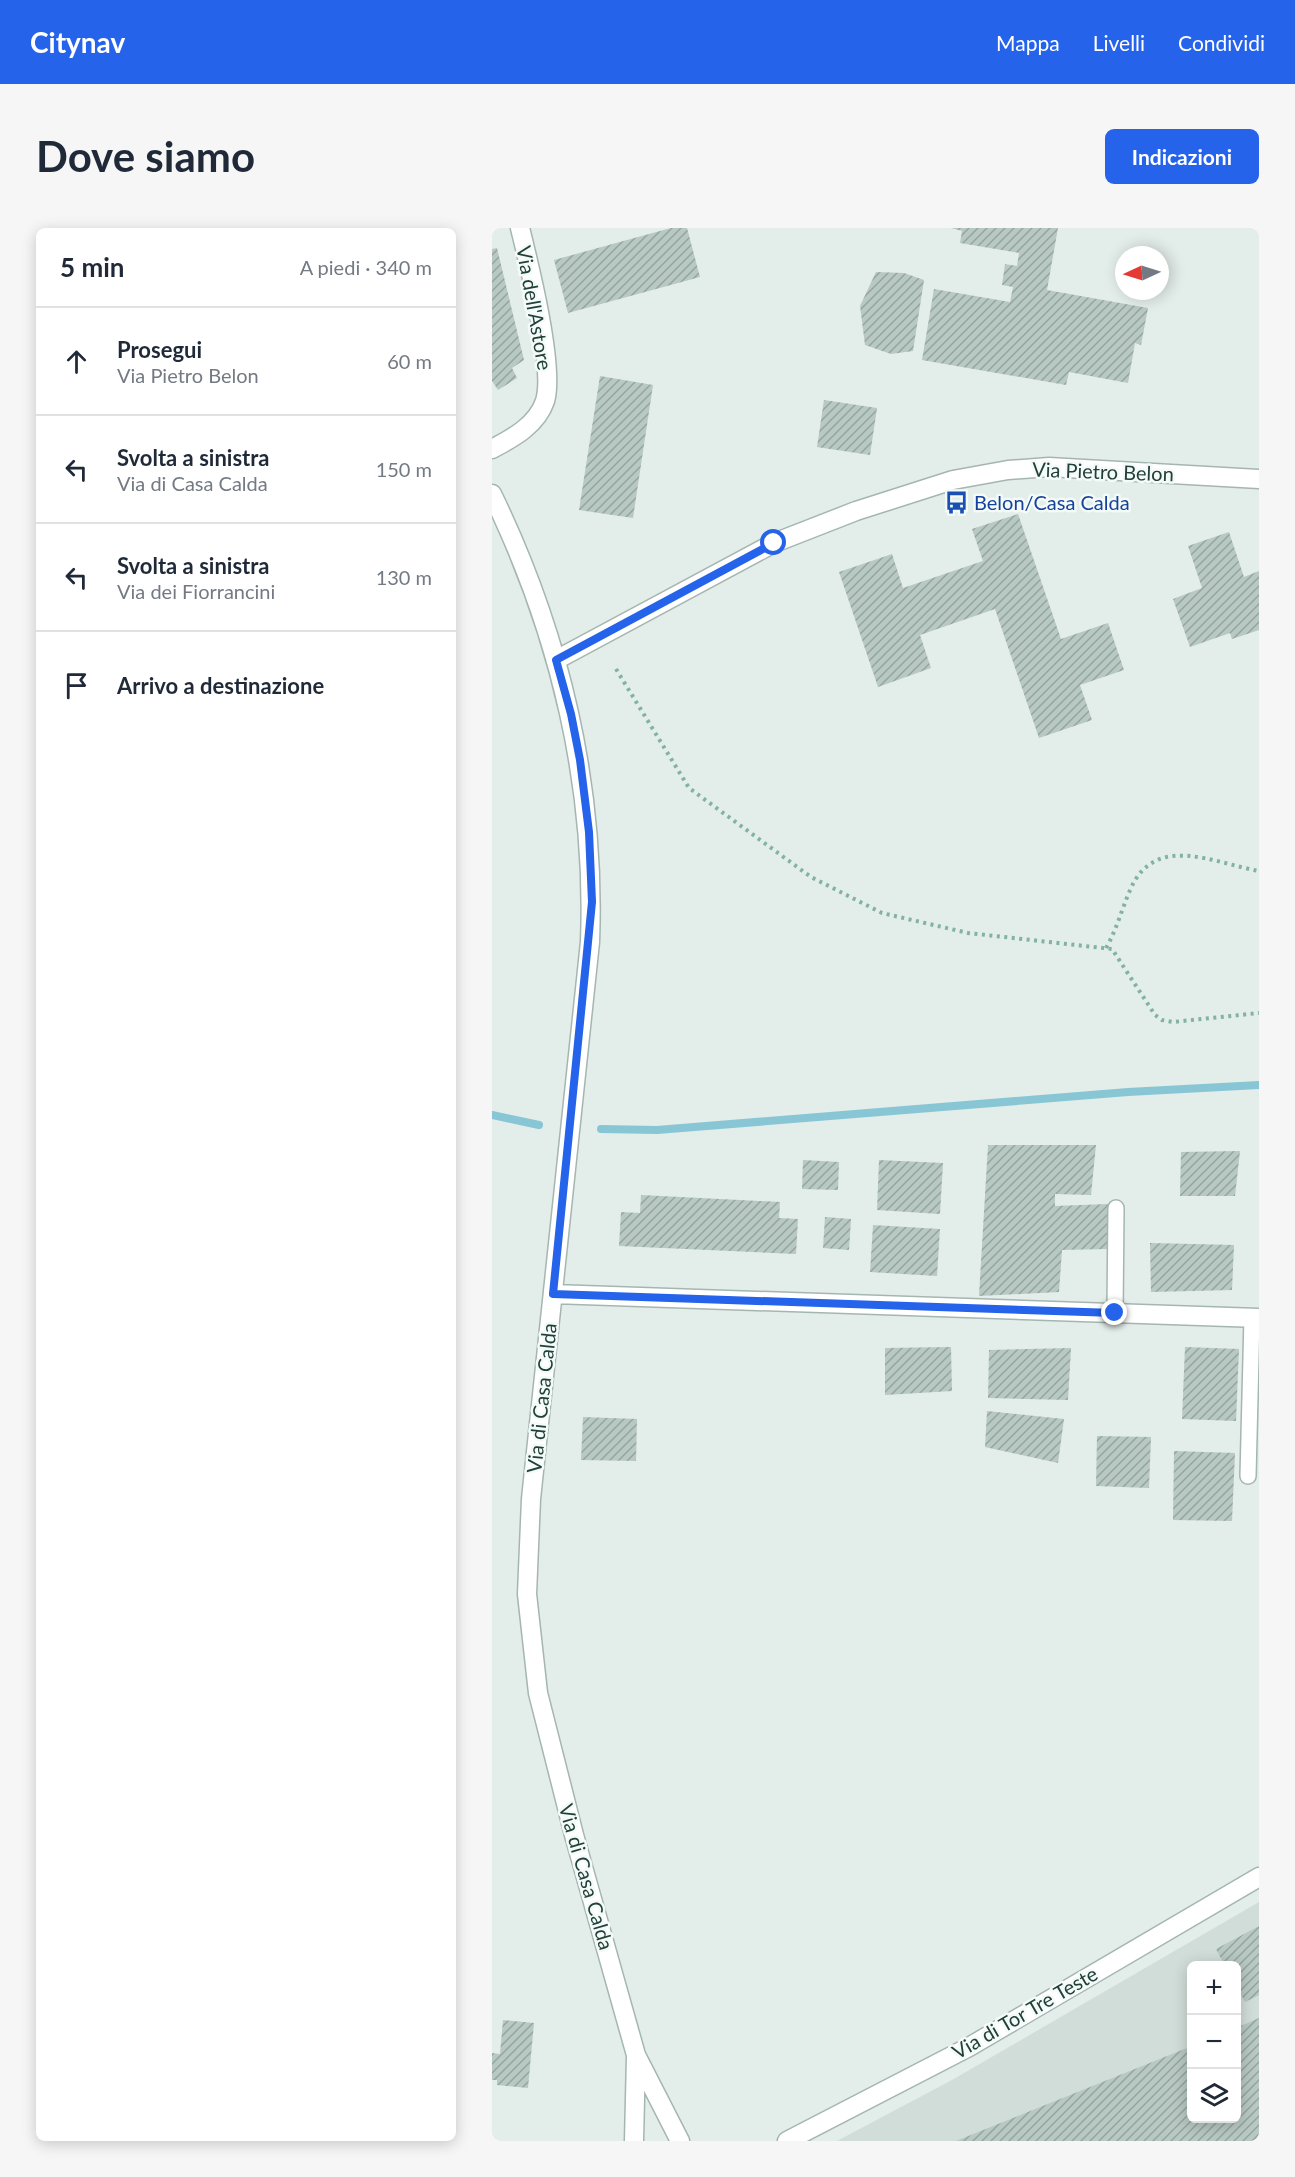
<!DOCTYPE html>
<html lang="it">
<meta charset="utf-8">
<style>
body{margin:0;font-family:Lato,sans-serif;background:#f6f6f7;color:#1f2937}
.controls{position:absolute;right:18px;bottom:18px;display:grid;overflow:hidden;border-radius:9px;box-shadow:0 3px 15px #0003}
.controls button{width:54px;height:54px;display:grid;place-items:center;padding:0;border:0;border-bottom:2px solid #e0e1e3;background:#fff;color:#1f2937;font:30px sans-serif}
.compass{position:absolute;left:623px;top:18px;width:54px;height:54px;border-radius:50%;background:#fff;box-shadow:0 3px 15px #0003;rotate:266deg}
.stop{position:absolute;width:18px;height:18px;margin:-14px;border:4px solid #2563eb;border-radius:50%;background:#fff}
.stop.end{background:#2563eb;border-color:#fff;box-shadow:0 2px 6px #0008}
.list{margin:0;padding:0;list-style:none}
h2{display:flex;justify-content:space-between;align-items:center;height:78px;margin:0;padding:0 24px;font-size:26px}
h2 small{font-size:20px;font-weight:400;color:#747a83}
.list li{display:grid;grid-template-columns:39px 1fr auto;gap:18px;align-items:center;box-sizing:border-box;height:108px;padding:0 24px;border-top:2px solid #e0e1e3}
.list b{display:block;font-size:22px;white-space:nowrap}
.list p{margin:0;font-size:20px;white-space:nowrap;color:#747a83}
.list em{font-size:20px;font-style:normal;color:#747a83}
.icon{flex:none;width:33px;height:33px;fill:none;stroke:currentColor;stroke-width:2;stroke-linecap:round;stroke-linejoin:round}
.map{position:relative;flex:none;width:767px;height:1913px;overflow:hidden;border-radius:9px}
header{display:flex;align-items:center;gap:36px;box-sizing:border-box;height:84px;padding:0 30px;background:#2563eb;color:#fff}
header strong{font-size:28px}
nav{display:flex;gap:33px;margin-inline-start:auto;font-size:21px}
.intro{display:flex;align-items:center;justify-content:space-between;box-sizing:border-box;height:144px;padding:0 36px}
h1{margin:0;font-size:42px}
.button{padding:15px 27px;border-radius:9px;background:#2563eb;color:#fff;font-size:21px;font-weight:700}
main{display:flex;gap:36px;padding:0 36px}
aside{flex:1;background:#fff;border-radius:9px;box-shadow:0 3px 15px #0003}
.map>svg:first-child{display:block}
</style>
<header>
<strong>Citynav</strong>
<nav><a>Mappa</a><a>Livelli</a><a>Condividi</a></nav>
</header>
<div class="intro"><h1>Dove siamo</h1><a class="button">Indicazioni</a></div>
<main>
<aside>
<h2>5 min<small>A piedi · 340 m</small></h2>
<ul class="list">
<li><svg class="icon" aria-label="ahead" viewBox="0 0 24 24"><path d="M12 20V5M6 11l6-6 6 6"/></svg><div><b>Prosegui</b><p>Via Pietro Belon</p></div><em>60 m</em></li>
<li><svg class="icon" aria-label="left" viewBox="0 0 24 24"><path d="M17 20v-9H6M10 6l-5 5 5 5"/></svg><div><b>Svolta a sinistra</b><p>Via di Casa Calda</p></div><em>150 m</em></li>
<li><svg class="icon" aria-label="left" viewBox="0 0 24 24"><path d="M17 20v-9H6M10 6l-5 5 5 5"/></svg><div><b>Svolta a sinistra</b><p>Via dei Fiorrancini</p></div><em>130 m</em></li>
<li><svg class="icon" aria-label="arrive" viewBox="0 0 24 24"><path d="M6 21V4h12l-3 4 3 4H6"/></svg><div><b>Arrivo a destinazione</b></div></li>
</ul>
</aside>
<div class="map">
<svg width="767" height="1913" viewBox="0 0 767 1913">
<defs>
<pattern id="building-hatch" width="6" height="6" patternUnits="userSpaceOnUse" patternTransform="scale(1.5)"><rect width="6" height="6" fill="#b8c8c2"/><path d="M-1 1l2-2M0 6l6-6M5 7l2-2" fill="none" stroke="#95a49f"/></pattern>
</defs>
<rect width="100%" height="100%" fill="#e3ede9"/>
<path fill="#d1ddd8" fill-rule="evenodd" d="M 767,1674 L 767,1913 L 345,1913 L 460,1852 ZM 700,1738 L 744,1738 L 744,1890 L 700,1890 Z"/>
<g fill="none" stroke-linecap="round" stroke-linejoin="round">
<path stroke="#88c6d5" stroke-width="8" d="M 0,887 L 47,897
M 109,901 L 165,902 L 636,864 L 767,857"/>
</g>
<path fill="url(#building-hatch)" d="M 179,0 L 195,0 L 208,49 L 76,85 L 62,32 Z
M 459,0 L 566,0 L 555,62 L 656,80 L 649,117 L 643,115 L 636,155 L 577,144 L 574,157 L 430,132 L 442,61 L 518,74 L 521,59 L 510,57 L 513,36 L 525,38 L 527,25 L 468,15 L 470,3 Z
M 5,20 L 32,132 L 20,140 L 25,150 L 6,162 L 0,153 L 0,21 Z
M 384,44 L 412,45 L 432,52 L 421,123 L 399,126 L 373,117 L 368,78 Z
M 108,148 L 161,157 L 141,290 L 87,282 Z
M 332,172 L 385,180 L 378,227 L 325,219 Z
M 526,286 L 569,411 L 616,395 L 632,442 L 588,457 L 600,492 L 547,510 L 503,381 L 428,407 L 439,440 L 386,459 L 347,344 L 400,326 L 411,360 L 491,333 L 480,301 Z
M 737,304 L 752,349 L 767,343 L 767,402 L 740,411 L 738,405 L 698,419 L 681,371 L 710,360 L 696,318 Z
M 496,917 L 604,917 L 599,967 L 563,966 L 563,978 L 616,976 L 615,1021 L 570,1022 L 567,1064 L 487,1068 Z
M 748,923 L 743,968 L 688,968 L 689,924 Z
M 311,932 L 347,934 L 346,962 L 310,961 Z
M 387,932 L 451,935 L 448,986 L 385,982 Z
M 149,967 L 288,974 L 287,990 L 306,991 L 304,1026 L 127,1018 L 129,984 L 148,985 Z
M 333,989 L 359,991 L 357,1022 L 331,1020 Z
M 381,997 L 448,1001 L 445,1048 L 378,1044 Z
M 658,1015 L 742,1017 L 740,1062 L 659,1064 Z
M 459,1119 L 460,1163 L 393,1167 L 393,1120 Z
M 693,1119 L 747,1121 L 744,1193 L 690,1191 Z
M 579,1120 L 576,1172 L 496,1170 L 497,1122 Z
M 495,1183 L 572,1191 L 566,1235 L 493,1219 Z
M 91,1189 L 145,1191 L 144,1233 L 89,1232 Z
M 605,1208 L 659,1209 L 657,1260 L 604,1258 Z
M 682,1223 L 743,1225 L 740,1293 L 681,1292 Z
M 767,1698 L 767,1767 L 753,1774 L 744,1758 L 744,1738 L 733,1738 L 724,1721 Z
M 767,1790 L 767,1913 L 464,1913 L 700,1818 L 700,1890 L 744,1890 L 744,1800 Z
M 11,1792 L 42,1795 L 36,1860 L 5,1857 L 5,1852 L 0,1852 L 0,1825 L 8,1826 Z"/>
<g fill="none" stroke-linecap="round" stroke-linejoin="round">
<defs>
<path id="service" d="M 623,1085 L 624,980
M 756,1248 L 760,1089"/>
<path id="minor" d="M 0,221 C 21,210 45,197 53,173 C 63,140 37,36 28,0
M 0,266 C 68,406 104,558 98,714 L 39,1271 L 35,1366 L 46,1465 L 82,1607 L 144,1827 L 188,1913
M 64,432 L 282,315 L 364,283 L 461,252 L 516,242 L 557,239 L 767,251
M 61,1066 L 767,1090
M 142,1913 L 144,1828"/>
<path id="tertiary" d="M 295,1913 L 477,1819 L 767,1649"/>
</defs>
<use href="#service" stroke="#a5b6b1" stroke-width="18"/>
<use href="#minor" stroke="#a5b6b1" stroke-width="21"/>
<use href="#tertiary" stroke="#a5b6b1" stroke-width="21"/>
<path stroke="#82b2a5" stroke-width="4" stroke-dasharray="3 4.5" stroke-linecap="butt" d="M 124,441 L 197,560 L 319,649 L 390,685 L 476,705 L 620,721 L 663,787 L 670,792 L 681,794 L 767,785
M 614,720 C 625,701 630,680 639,660 C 664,605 722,635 767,643"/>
<use href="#service" stroke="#fff" stroke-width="15"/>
<use href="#minor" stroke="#fff" stroke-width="18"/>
<use href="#tertiary" stroke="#fff" stroke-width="18"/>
</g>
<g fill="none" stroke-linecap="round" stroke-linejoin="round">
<path stroke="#2563eb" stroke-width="8" d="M 282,315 L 64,432 L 79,486 L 88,532 L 97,604 L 100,674 L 61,1066 L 623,1085"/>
</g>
<defs>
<symbol id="bus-bare" viewBox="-9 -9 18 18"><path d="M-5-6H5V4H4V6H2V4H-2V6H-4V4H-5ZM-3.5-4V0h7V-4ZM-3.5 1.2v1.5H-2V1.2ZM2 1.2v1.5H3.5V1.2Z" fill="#1a4fb4" stroke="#f4faf7" stroke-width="2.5" paint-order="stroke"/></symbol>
</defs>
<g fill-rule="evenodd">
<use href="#bus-bare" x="448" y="258" width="33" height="33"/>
</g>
<g text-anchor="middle" stroke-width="5" stroke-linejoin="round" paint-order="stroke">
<g font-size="20" fill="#214039" stroke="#f4faf7">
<text transform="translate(42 80) rotate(80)" y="7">Via dell'Astore</text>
<text transform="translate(611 244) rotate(2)" y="7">Via Pietro Belon</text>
<text transform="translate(50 1170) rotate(-84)" y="7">Via di Casa Calda</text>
<text transform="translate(94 1649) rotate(74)" y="7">Via di Casa Calda</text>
<text transform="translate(533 1785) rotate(-30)" y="7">Via di Tor Tre Teste</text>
</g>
<g font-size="20" fill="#164399" stroke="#f4faf7" text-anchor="start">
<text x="482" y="282">Belon/Casa Calda</text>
</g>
</g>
</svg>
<div class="controls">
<button>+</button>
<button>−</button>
<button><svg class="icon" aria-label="layers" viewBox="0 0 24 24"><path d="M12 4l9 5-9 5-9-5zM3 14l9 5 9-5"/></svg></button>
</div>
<svg class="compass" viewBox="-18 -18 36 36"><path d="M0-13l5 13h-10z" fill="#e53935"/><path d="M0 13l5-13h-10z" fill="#747a83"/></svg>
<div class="stop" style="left:282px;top:315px"></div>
<div class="stop end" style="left:623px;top:1085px"></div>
</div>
</main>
